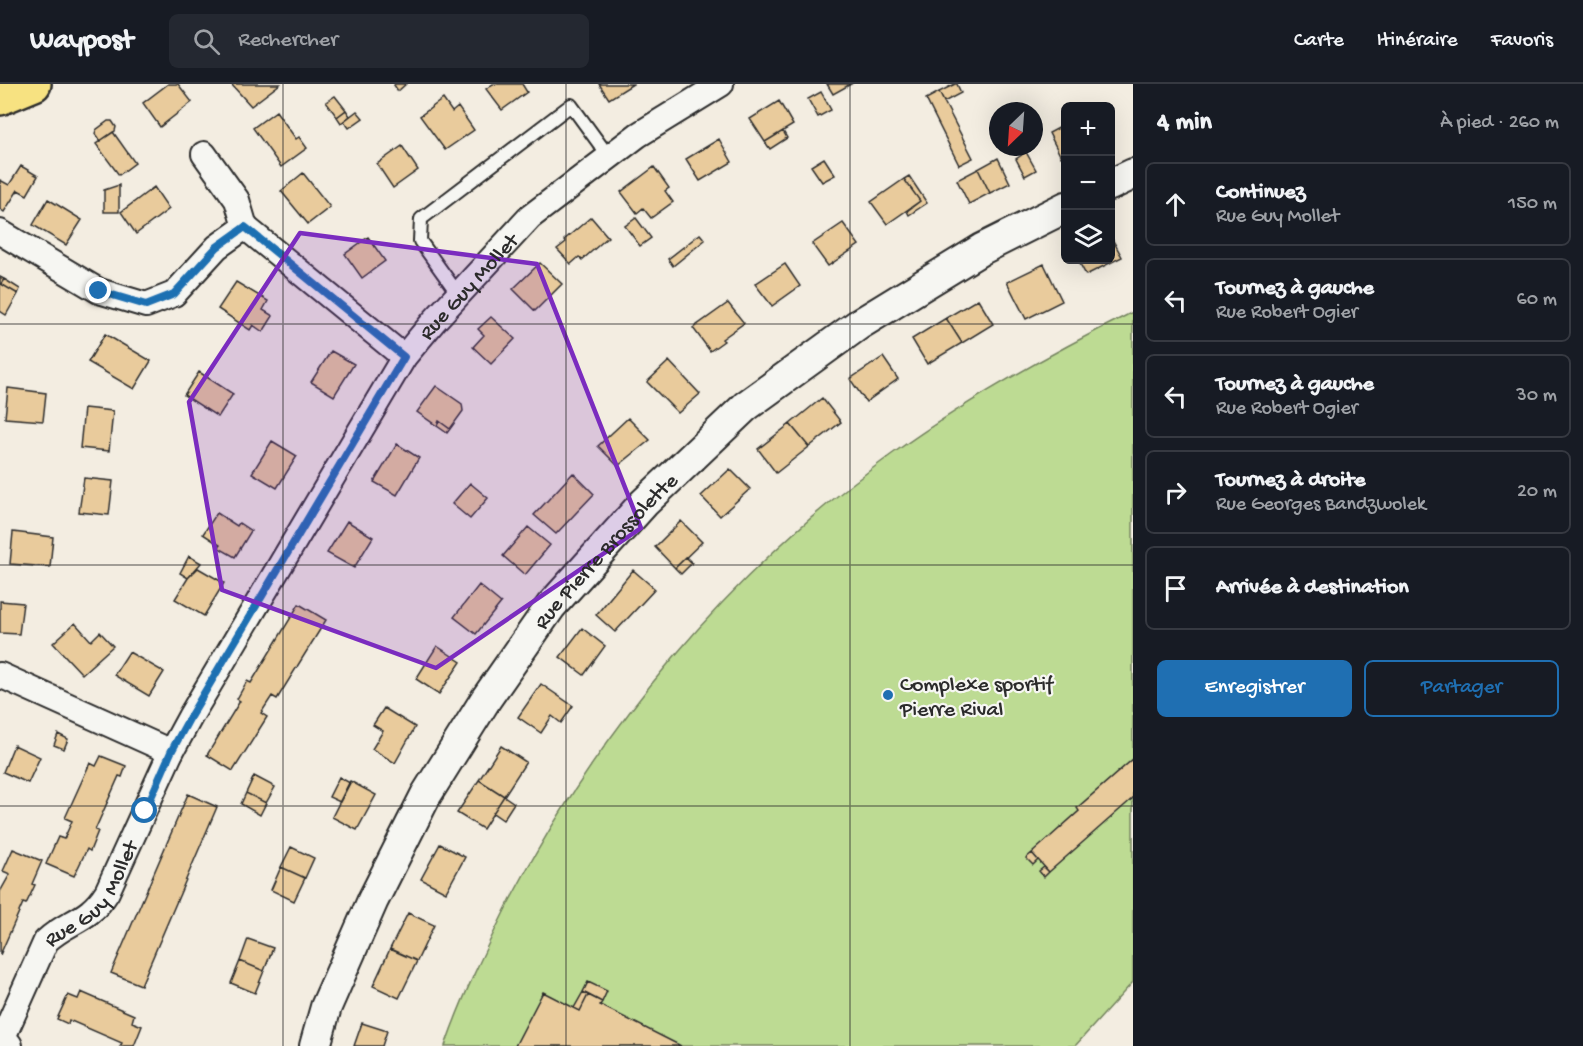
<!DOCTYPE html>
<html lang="fr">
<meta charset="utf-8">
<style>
body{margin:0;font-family:"Gochi Hand",sans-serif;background:#242831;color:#f1f3f6}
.controls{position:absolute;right:18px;top:18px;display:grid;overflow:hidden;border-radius:9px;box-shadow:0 6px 24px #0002}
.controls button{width:54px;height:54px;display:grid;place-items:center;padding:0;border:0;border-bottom:2px solid #363941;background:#171b24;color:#f1f3f6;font:30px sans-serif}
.compass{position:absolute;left:989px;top:18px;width:54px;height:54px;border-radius:50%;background:#171b24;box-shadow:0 6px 24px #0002;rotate:205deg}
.stop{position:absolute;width:18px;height:18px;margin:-14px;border:4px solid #1f6fb2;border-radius:50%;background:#fff}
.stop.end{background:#1f6fb2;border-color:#fff;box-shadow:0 2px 6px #0008}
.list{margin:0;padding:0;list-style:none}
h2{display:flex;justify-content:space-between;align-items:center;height:78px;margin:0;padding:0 24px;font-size:26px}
h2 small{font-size:20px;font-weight:400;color:#9ea1a6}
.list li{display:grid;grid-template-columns:39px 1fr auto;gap:18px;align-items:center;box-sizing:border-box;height:84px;margin:0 12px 12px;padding:0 12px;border:2px solid #363941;border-radius:9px}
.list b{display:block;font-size:22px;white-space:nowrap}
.list p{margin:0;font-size:20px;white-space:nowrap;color:#9ea1a6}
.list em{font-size:20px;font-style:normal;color:#9ea1a6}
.actions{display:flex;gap:12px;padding:18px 24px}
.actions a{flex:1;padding:14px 0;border:2px solid #1f6fb2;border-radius:9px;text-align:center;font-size:21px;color:#1f6fb2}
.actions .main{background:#1f6fb2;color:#fff}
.icon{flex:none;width:33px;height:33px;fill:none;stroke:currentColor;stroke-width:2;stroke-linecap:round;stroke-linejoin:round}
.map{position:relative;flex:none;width:1133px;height:962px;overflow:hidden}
header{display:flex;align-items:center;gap:36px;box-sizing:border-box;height:84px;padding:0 30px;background:#171b24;border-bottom:2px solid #363941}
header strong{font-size:28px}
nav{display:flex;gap:33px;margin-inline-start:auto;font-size:21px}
.search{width:420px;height:54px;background:#242831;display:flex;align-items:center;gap:15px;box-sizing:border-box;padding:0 21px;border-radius:9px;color:#9ea1a6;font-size:22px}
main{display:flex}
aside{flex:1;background:#171b24}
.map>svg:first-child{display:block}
</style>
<header>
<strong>Waypost</strong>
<div class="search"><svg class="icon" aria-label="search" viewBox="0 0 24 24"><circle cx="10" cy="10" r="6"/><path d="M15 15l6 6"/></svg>Rechercher</div>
<nav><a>Carte</a><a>Itinéraire</a><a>Favoris</a></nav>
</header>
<main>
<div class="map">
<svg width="1133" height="962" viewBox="0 0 1133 962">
<rect width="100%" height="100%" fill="#f3ede1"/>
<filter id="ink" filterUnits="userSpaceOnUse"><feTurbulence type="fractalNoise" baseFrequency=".0167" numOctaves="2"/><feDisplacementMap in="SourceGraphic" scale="12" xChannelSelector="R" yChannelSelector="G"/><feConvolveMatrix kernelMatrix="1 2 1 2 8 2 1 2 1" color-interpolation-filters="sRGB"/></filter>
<g filter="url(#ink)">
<path fill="#bddb93" stroke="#74835f" stroke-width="1.5" d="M 1133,228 L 1133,898 L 1075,962 L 445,962 C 462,913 485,866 508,820 C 600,644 731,486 892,370 C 968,315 1049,270 1133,228 Z"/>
<path fill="#e9cb9c" stroke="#2b2b2b" stroke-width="1.5" d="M 168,0 L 178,0 L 192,18 L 160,43 L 143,19 Z
M 231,0 L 280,0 L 251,22 Z
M 406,0 L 398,7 L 394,1 L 395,0 Z
M 493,0 L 522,0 L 527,8 L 502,26 L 486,5 Z
M 599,0 L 633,0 L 609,15 Z
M 827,0 L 851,0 L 833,10 Z
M 955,0 L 957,0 L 961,9 L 944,18 L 939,8 Z
M 821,8 L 831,26 L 818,33 L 808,15 Z
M 939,8 L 973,74 L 959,81 L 926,15 Z
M 335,12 L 346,26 L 337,33 L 326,18 Z
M 443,15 L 452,28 L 458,23 L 474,46 L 445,66 L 420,32 Z
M 779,17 L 793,41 L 765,58 L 750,35 Z
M 346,26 L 350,32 L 341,39 L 337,33 Z
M 276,27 L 296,55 L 299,53 L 307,64 L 281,83 L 253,44 Z
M 357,27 L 363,34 L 349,44 L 344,37 Z
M 108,37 L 112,37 L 116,43 L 115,47 L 100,57 L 95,50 L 96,46 Z
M 1066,40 L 1066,70 L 1061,73 L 1049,49 Z
M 783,47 L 787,54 L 770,65 L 765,58 Z
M 113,48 L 135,79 L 119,91 L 96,60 Z
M 719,55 L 732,78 L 700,97 L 686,75 Z
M 402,62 L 418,86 L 393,104 L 377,80 Z
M 1026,68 L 1036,86 L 1025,92 L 1016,75 Z
M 824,74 L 835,91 L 822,98 L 811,82 Z
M 998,74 L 1010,99 L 990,109 L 978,85 Z
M 21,82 L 38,92 L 27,111 L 18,106 L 4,128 L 0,125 L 0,96 L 9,101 Z
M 654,83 L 669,104 L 665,107 L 673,118 L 651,134 L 643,124 L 637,129 L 621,108 Z
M 978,85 L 990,109 L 969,120 L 957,96 Z
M 303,89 L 330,123 L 308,140 L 281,107 Z
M 909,92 L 927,119 L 909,131 L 907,127 L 920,117 L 904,95 Z
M 904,95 L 920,117 L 887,140 L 871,118 Z
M 119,101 L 119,128 L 104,128 L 104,106 Z
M 154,103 L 169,125 L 136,150 L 121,128 Z
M 48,115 L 82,136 L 66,161 L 33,141 Z
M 591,133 L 608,153 L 582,176 L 579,173 L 571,180 L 557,165 L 566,158 L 564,156 Z
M 636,134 L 651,154 L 640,162 L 625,142 Z
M 843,139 L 859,161 L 828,182 L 812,160 Z
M 700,150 L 705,156 L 673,182 L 668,175 Z
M 1110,151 L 1122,173 L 1086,191 L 1078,176 L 1110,176 Z
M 368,153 L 385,177 L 362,194 L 345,170 Z
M 540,179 L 562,200 L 535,227 L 513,205 Z
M 785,180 L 800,202 L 772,222 L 755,200 Z
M 1044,180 L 1062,217 L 1026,235 L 1007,198 Z
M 0,193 L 4,195 L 1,200 L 18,210 L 6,231 L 0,227 Z
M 4,195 L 20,205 L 18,210 L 1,200 Z
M 236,198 L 268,217 L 263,226 L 273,232 L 263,248 L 253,241 L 250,246 L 218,225 Z
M 978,215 L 993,240 L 962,259 L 946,234 Z
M 728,219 L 744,239 L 722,255 L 724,257 L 710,267 L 693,244 Z
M 491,233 L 515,255 L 491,280 L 473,263 L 484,251 L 478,245 Z
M 946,234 L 962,259 L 927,280 L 912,255 Z
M 105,250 L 151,277 L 134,305 L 88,278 Z
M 331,267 L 354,280 L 334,312 L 311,298 Z
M 883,273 L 898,295 L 866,318 L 850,295 Z
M 669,277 L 700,310 L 678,329 L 647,298 Z
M 199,288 L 233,310 L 218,333 L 184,311 Z
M 436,302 L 462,320 L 463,327 L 450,345 L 439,337 L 437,342 L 417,328 Z
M 8,304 L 46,309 L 43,337 L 5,334 Z
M 822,314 L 841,338 L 809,363 L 790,340 Z
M 84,324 L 113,327 L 109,367 L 80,364 Z
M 628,334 L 650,356 L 618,382 L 598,362 Z
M 439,337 L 450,345 L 447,349 L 437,342 Z
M 790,340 L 809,363 L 776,389 L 758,365 Z
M 272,357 L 297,372 L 277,404 L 252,389 Z
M 397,360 L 419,374 L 397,411 L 374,398 Z
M 730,385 L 750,405 L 720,432 L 701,412 Z
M 573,389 L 594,410 L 556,450 L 534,431 Z
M 84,394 L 113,397 L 109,431 L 79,428 Z
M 470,399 L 488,414 L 470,435 L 452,420 Z
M 217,429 L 237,442 L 239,439 L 251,447 L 235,473 L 219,464 L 220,461 L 203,450 Z
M 347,437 L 373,453 L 354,484 L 327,469 Z
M 681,437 L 702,458 L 675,484 L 655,463 Z
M 528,443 L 550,461 L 525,491 L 503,472 Z
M 13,448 L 53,453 L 50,483 L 10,480 Z
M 189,472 L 201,479 L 188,494 L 180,489 Z
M 686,473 L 692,479 L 681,490 L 675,484 Z
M 198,484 L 224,499 L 204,532 L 175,515 L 188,494 Z
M 633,486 L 655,505 L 615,548 L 596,531 Z
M 479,501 L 501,519 L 476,550 L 454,533 Z
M 0,517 L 23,519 L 19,550 L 0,549 Z
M 299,520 L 326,536 L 277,615 L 272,612 L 261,629 L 267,633 L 233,687 L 207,671 L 240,617 L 237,615 L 247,597 L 251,599 Z
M 75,539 L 91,557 L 100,548 L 113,562 L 82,590 L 53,559 Z
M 582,544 L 605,562 L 584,591 L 560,573 Z
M 437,562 L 461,578 L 439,610 L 416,595 Z
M 129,568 L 164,588 L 149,612 L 114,591 Z
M 541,600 L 573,622 L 561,639 L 552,632 L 541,649 L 518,633 Z
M 384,624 L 415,643 L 395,679 L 372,665 L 383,647 L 373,641 Z
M 58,650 L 68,655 L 64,665 L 54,661 Z
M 14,661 L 40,673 L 28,699 L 3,688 Z
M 501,662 L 526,678 L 504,712 L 479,696 Z
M 101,672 L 126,682 L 122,693 L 119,692 L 95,746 L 98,747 L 90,767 L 87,765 L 74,792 L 46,780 L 58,753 L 64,755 L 72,737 L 65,734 L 90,679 L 96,682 Z
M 1133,675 L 1133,714 L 1049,788 L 1032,769 L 1079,727 L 1077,724 Z
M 254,692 L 275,703 L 266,719 L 246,709 Z
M 339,693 L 350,699 L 340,718 L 329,713 Z
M 479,696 L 504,712 L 483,745 L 457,729 Z
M 350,697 L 376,711 L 357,746 L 332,733 Z
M 246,709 L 266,719 L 260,731 L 241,720 Z
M 188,710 L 217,723 L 141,901 L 111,889 Z
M 504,712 L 514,719 L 503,736 L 493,729 Z
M 440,760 L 465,773 L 446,808 L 421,795 Z
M 291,763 L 314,774 L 305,794 L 281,783 Z
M 13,765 L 42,777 L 32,800 L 35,801 L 26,820 L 23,819 L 0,871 L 0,808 L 10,790 L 3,787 Z
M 1032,769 L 1038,776 L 1033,781 L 1026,774 Z
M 281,783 L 305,794 L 294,817 L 271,806 Z
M 1044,783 L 1049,788 L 1044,793 L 1039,787 Z
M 408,829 L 434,841 L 417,877 L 390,865 Z
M 248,855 L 273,864 L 264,887 L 240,877 Z
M 390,865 L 417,877 L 399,914 L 373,902 Z
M 240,877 L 264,887 L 255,909 L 231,899 Z
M 588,898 L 607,907 L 602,918 L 583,908 Z
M 81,908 L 134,931 L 132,938 L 142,942 L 134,962 L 120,962 L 122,959 L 69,936 L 68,940 L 57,935 L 68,911 L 78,915 Z
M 543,908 L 580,927 L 588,911 L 602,918 L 600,921 L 681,962 L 515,962 Z
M 583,908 L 588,911 L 580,927 L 574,924 Z
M 362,939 L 387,947 L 382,962 L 354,962 Z"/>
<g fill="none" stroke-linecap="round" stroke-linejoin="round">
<defs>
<path id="service" d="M 458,210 L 420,157 L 421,135 L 571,21 L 609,73"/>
<g id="minor">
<path d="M 204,70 L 237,116 L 245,143"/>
<path d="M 0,148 L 99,207 L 146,221 L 174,210 L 217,163 L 245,143 L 404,273"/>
<path d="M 0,591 L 171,668"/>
<path id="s1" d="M 0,960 L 46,857 C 69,836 88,838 107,808 L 171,668 L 190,633 L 404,273 L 434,237 L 530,133 L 638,51 L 721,0"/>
</g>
<g id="tertiary">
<path d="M 1110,101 L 1133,90"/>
<path d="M 0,959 L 7,962"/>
<path id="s2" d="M 315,962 L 326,923 L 373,816 L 426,711 L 486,615 L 551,522 L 644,419 L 746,322 L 858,241 L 982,165 L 1066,123"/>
</g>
<path id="primary" d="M 0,14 L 34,0"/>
</defs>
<use href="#service" stroke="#2b2b2b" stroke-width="16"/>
<use href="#minor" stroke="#2b2b2b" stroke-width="28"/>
<use href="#tertiary" stroke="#2b2b2b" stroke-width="34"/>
<use href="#primary" stroke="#2b2b2b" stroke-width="38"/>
<use href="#service" stroke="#f6f6f2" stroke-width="12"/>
<use href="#minor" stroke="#f6f6f2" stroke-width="24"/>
<use href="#tertiary" stroke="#f6f6f2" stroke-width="30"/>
<use href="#primary" stroke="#f7e281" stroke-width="33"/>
</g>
</g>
<g fill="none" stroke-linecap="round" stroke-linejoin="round" filter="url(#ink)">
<path stroke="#1f6fb2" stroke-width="8" d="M 99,207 L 146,221 L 174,210 L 217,163 L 245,143 L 404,273 L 190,633 L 171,668 L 145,727"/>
</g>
<path fill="#7b2cbf" fill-opacity="0.2" stroke="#7b2cbf" stroke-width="4.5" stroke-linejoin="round" d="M 300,149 L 537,180 L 641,444 L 436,584 L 222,506 L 189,318 Z"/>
<path fill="none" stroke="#2b2b2b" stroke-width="1.5" stroke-opacity="0.55" d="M 283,0 L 283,962M 566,0 L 566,962M 850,0 L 850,962M 0,240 L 1133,240M 0,481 L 1133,481M 0,722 L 1133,722"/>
<circle fill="#1f6fb2" stroke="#f6f6f2" stroke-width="2" cx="888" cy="611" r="6"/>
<g text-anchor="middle" stroke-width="4.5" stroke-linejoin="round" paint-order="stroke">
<g font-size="22" fill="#2b2b2b" stroke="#f6f6f2">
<text dy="8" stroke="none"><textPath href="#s1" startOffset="900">Rue Guy Mollet</textPath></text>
<text dy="8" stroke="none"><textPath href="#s2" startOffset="579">Rue Pierre Brossolette</textPath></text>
<text dy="8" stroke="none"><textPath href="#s1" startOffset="180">Rue Guy Mollet</textPath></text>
</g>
<g font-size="22" fill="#2b2b2b" stroke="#f6f6f2" text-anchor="start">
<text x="900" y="606">Complexe sportif<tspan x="900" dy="25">Pierre Rival</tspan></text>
</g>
</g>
</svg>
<div class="controls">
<button>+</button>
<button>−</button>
<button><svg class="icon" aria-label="layers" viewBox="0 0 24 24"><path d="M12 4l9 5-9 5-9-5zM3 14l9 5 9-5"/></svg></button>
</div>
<svg class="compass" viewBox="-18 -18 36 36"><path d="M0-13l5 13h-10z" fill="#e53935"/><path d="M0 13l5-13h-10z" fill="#9ea1a6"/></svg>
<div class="stop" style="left:145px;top:727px"></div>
<div class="stop end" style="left:99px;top:207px"></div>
</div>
<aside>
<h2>4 min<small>À pied · 260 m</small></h2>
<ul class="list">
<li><svg class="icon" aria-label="ahead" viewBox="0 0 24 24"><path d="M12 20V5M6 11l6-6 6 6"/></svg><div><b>Continuez</b><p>Rue Guy Mollet</p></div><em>150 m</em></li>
<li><svg class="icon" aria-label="left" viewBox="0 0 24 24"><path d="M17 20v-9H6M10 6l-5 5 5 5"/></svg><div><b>Tournez à gauche</b><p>Rue Robert Ogier</p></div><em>60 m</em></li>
<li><svg class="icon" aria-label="left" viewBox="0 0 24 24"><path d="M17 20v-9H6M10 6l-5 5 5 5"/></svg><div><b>Tournez à gauche</b><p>Rue Robert Ogier</p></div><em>30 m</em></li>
<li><svg class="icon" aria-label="right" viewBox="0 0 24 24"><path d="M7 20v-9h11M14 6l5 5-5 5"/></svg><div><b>Tournez à droite</b><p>Rue Georges Bandzwolek</p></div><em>20 m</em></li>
<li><svg class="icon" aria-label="arrive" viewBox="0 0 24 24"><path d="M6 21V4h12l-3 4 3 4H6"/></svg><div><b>Arrivée à destination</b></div></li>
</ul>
<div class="actions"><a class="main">Enregistrer</a><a>Partager</a></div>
</aside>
</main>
